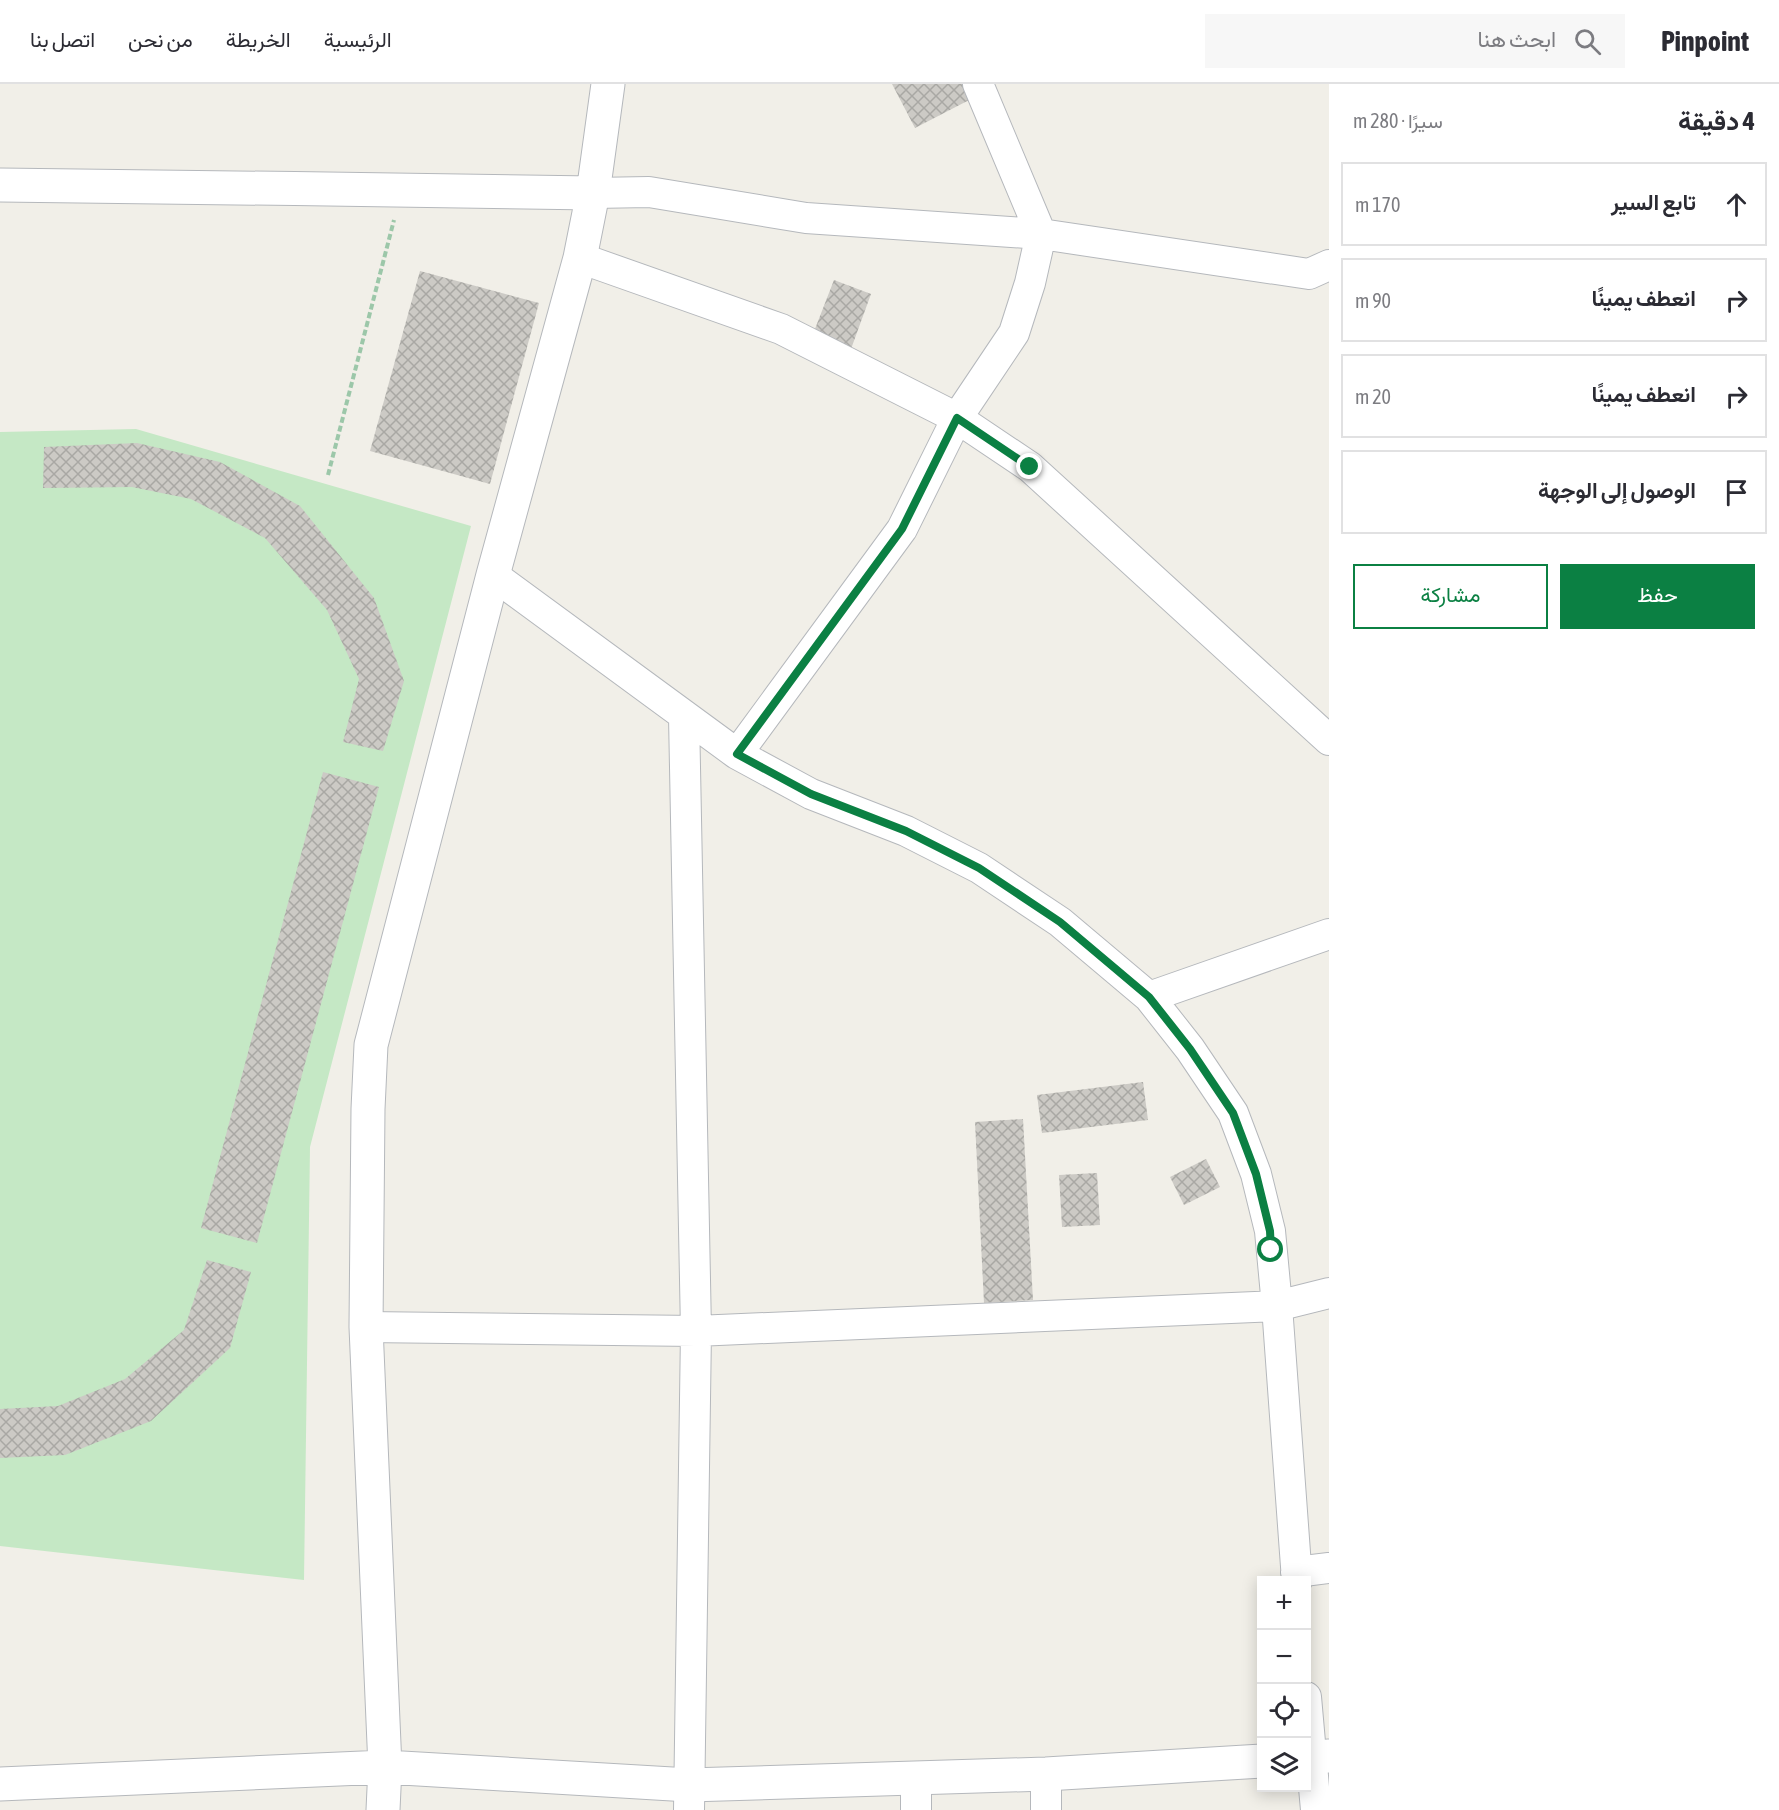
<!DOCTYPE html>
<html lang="ar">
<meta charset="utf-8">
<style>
body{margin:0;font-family:"Asap Condensed",Vazirmatn,sans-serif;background:#f7f7f7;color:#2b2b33;direction:rtl}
.controls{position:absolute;right:18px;bottom:18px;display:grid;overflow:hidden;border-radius:0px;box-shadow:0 3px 15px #0003}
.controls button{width:54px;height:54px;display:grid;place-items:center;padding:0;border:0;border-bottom:2px solid #e1e1e2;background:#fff;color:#2b2b33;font:30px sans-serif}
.stop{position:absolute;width:18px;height:18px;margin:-14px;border:4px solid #0b8043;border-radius:50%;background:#fff}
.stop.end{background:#0b8043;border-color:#fff;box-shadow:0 2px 6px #0008}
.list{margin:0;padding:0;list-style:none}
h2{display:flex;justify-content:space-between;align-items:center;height:78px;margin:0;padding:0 24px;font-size:26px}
h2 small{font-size:20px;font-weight:400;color:#7c7c81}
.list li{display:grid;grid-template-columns:39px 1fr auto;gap:18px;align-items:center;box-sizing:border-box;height:84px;margin:0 12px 12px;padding:0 12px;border:2px solid #e1e1e2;border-radius:0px}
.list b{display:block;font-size:22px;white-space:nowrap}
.list em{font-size:20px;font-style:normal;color:#7c7c81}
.actions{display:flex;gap:12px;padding:18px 24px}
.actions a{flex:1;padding:14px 0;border:2px solid #0b8043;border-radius:0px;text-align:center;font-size:21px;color:#0b8043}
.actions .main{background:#0b8043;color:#fff}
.icon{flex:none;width:33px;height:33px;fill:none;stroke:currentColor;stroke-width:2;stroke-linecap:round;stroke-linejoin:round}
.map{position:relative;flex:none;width:1329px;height:1726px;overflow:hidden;direction:ltr}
header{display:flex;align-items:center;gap:36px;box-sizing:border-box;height:84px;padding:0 30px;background:#fff;border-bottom:2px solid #e1e1e2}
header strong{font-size:28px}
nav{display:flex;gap:33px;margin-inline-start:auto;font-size:21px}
.search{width:420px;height:54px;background:#f7f7f7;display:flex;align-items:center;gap:15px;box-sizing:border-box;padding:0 21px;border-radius:0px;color:#7c7c81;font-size:22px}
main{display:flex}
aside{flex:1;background:#fff}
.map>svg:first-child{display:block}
</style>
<header>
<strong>Pinpoint</strong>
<div class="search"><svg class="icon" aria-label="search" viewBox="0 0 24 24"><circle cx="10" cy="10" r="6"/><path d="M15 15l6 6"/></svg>ابحث هنا</div>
<nav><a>الرئيسية</a><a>الخريطة</a><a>من نحن</a><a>اتصل بنا</a></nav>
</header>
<main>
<aside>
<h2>4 دقيقة<small>سيرًا · 280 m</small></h2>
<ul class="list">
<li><svg class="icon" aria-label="ahead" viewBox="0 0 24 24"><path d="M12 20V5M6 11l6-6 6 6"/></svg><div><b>تابع السير</b></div><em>170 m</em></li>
<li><svg class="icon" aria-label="right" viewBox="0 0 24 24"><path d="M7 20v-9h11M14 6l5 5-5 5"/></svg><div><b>انعطف يمينًا</b></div><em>90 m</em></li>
<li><svg class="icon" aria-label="right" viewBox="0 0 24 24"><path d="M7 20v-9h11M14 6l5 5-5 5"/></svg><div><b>انعطف يمينًا</b></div><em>20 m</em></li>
<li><svg class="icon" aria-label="arrive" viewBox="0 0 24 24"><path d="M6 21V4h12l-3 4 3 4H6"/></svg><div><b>الوصول إلى الوجهة</b></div></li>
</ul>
<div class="actions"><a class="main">حفظ</a><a>مشاركة</a></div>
</aside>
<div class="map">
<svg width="1329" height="1726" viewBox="0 0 1329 1726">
<defs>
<pattern id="building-cross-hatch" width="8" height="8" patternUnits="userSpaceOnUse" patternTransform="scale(1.5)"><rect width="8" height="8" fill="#cccac5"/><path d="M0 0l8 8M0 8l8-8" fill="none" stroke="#a9a8a4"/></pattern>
</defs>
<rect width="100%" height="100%" fill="#f1efe8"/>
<path fill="#c5e8c5" d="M 136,345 L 471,442 L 310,1063 L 304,1496 L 0,1462 L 0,348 Z"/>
<path fill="url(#building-cross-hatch)" d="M 892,0 L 968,0 L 975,13 L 915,44 Z
M 420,187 L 539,219 L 490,400 L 370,367 Z
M 834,196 L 871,210 L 851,265 L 813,250 Z
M 137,359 L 220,378 L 300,422 L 374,514 L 404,597 L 383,667 L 343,658 L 359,595 L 327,526 L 265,454 L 191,415 L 132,403 L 43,404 L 44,363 Z
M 323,688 L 379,703 L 257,1159 L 201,1144 Z
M 1143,998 L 1148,1036 L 1042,1049 L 1037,1011 Z
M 1023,1035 L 1033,1216 L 984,1219 L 975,1038 Z
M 1206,1075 L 1220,1103 L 1184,1121 L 1170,1093 Z
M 1097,1089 L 1100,1141 L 1062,1143 L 1059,1091 Z
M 207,1176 L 251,1188 L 230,1264 L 151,1337 L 65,1371 L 0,1374 L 0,1325 L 58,1322 L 125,1295 L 184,1246 Z"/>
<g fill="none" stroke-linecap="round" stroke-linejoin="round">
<defs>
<path id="minor" d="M 978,0 L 1041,150 L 1030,199 L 1014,249 L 957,334 L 1030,383 L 1329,656
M 593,109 L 649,108 L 806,134 L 1041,150 L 1309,190 L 1329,181
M 580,174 L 781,245 L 957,334 L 902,445 L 737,670
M 493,491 L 737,670 L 811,710 L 906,747 L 979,784 L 1060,838 L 1149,913 L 1190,965 L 1233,1029 L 1256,1090 L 1270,1147 L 1277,1222 L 1297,1496
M 684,632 L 696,1247 L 689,1726
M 1149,913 L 1329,850
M 366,1243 L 696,1247 L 1277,1222 L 1329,1209
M 1296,1488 L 1329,1484
M 1306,1613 L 1316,1726
M 916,1726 L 916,1694
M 1046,1726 L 1046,1690"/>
<path id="tertiary" d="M 0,101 C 198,104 395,105 593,109
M 1306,1674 L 1329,1672
M 0,1700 L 385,1683 L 689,1701 L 1046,1690 L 1262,1677
M 383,1726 L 385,1683 L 366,1243 L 368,1025 L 371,961 L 493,491 L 580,174 L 593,109 L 608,0"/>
</defs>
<use href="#minor" stroke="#b5b8bc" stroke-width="32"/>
<use href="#tertiary" stroke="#b5b8bc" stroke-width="35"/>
<path stroke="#9cc7a9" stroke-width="4" stroke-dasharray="6 3" stroke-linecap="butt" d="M 328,391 L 394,136"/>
<use href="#minor" stroke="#fff" stroke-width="30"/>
<use href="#tertiary" stroke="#fff" stroke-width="33"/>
</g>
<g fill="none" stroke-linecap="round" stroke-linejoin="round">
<path stroke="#0b8043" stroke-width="8" d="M 1030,383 L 957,334 L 902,445 L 737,670 L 811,710 L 906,747 L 979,784 L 1060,838 L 1149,913 L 1190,965 L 1233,1029 L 1256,1090 L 1270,1147 L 1271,1166"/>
</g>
</svg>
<div class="controls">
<button>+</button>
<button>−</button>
<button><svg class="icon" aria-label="locate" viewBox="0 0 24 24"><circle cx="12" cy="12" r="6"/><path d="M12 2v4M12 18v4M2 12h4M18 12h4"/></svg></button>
<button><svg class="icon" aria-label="layers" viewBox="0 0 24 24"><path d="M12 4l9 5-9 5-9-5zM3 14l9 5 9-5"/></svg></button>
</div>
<div class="stop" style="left:1271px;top:1166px"></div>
<div class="stop end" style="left:1030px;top:383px"></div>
</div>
</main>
